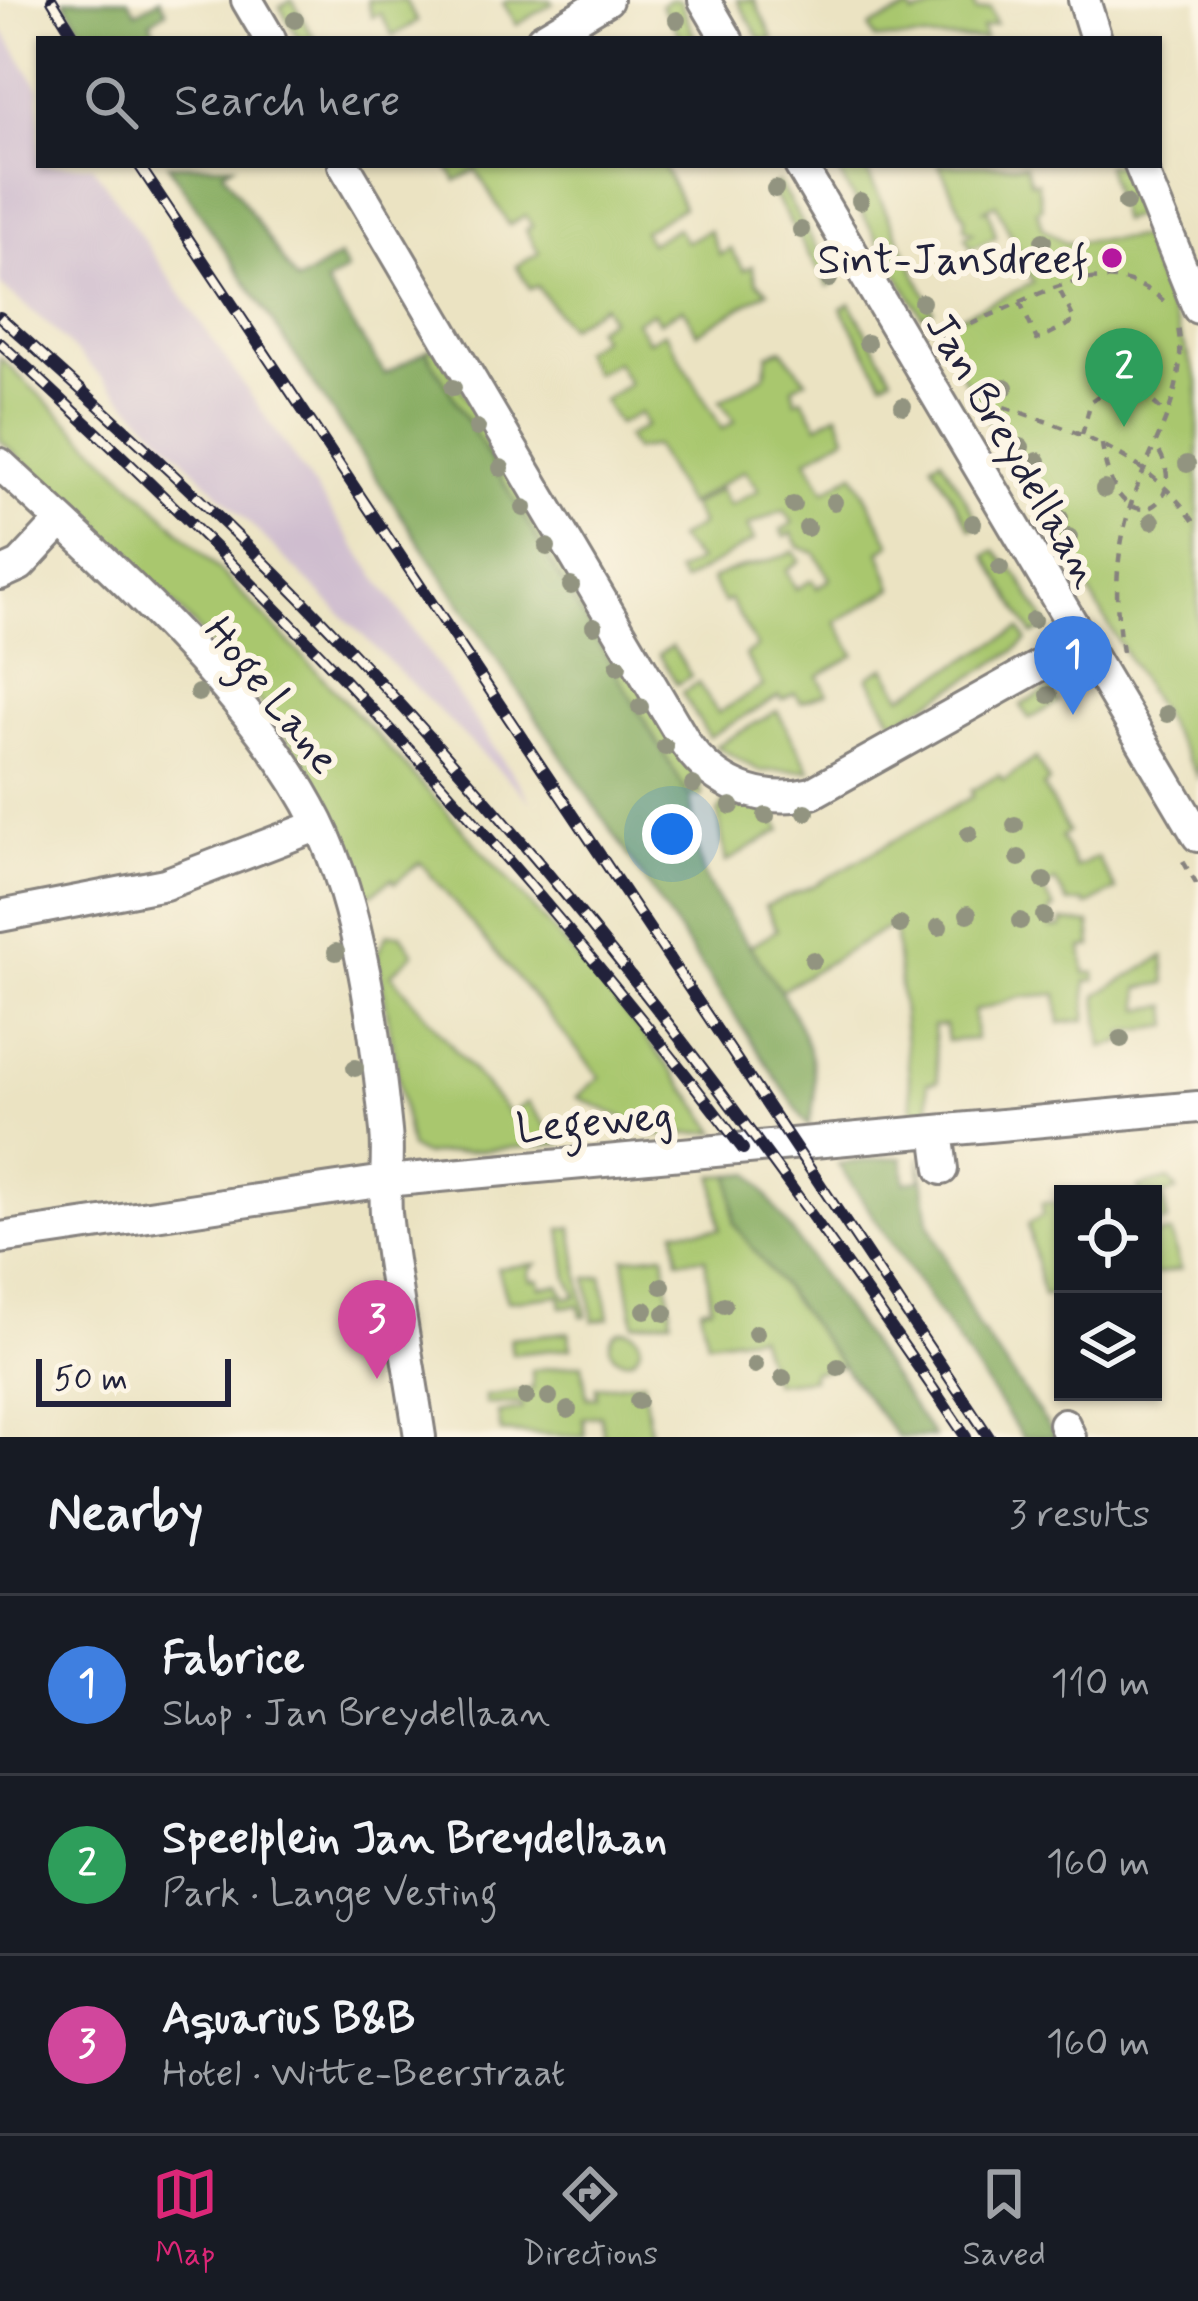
<!DOCTYPE html>
<meta charset="utf-8">
<style>
body{margin:0;font-family:Mynerve,sans-serif;background:#242831;color:#f1f3f6}
.controls{position:absolute;right:36px;bottom:36px;display:grid;overflow:hidden;border-radius:0px;box-shadow:0 3px 9px #0004}
.controls button{width:108px;height:108px;display:grid;place-items:center;padding:0;border:0;border-bottom:3px solid #363941;background:#171b24;color:#f1f3f6;font:60px sans-serif}
.scale{position:absolute;left:36px;bottom:30px;width:195px;box-sizing:border-box;padding-left:12px;border:6px solid #22223b;border-top:0;font-size:33px;line-height:42px;white-space:nowrap;color:#22223b;-webkit-text-stroke:9px #fcf5e5;paint-order:stroke}
.you{position:absolute;left:672px;top:834px;width:42px;height:42px;margin:-30px;border:9px solid #fff;border-radius:50%;background:#1a73e8;box-shadow:0 0 0 18px #1a73e833}
.badge{display:grid;place-items:center;width:78px;height:78px;border-radius:50%;background:#db2777;color:#fff;font-size:39px;font-weight:700}
.pin{position:absolute;translate:-50% -99px;filter:drop-shadow(0 3px 6px #0008)}
.pin::after{content:'';position:absolute;top:63px;width:42px;height:36px;background:inherit;clip-path:polygon(0 0,100% 0,50% 100%)}
.list{margin:0;padding:0;list-style:none}
h2{display:flex;justify-content:space-between;align-items:center;height:156px;margin:0;padding:0 48px;font-size:51px}
h2 small{font-size:39px;font-weight:400;color:#9ea1a6}
.list li{display:grid;grid-template-columns:78px 1fr auto;gap:36px;align-items:center;box-sizing:border-box;height:180px;padding:0 48px;border-top:3px solid #363941}
.list b{display:block;font-size:45px;white-space:nowrap}
.list p{margin:0;font-size:39px;white-space:nowrap;color:#9ea1a6}
.list em{font-size:39px;font-style:normal;color:#9ea1a6}
.icon{flex:none;width:66px;height:66px;fill:none;stroke:currentColor;stroke-width:2;stroke-linecap:round;stroke-linejoin:round}
.map{position:relative;flex:none;width:1198px;height:1437px;overflow:hidden}
.search{position:absolute;background:#171b24;box-shadow:0 3px 9px #0004;left:36px;right:36px;top:36px;height:132px;display:flex;align-items:center;gap:30px;box-sizing:border-box;padding:0 42px;border-radius:0px;color:#9ea1a6;font-size:45px}
.sheet{height:696px;background:#171b24}
nav{display:flex;justify-content:space-around;align-items:center;box-sizing:border-box;height:168px;border-top:3px solid #363941;background:#171b24;font-size:33px;color:#9ea1a6}
nav a{display:grid;justify-items:center;gap:6px}
nav .on{color:#db2777}
.map>svg:first-child{display:block}
</style>
<div class="map">
<svg width="1198" height="1437" viewBox="0 0 1198 1437">
<rect width="100%" height="100%" fill="#fcf5e5"/>
<filter id="ink" filterUnits="userSpaceOnUse"><feTurbulence type="fractalNoise" baseFrequency=".00833" numOctaves="2"/><feDisplacementMap in="SourceGraphic" scale="24" xChannelSelector="R" yChannelSelector="G"/><feConvolveMatrix kernelMatrix="1 2 1 2 8 2 1 2 1" color-interpolation-filters="sRGB"/></filter>
<filter id="wash" filterUnits="userSpaceOnUse"><feTurbulence type="fractalNoise" baseFrequency=".004" numOctaves="4" result="noise"/><feDisplacementMap in="SourceGraphic" scale="48" xChannelSelector="R" yChannelSelector="G"/><feGaussianBlur stdDeviation="2.7" result="paint"/><feColorMatrix in="noise" values="0 0 0 0 0 0 0 0 0 0 0 0 0 0 0 0 0 1.4 0 .05"/><feComposite in="paint" operator="in"/></filter>
<g filter="url(#wash)">
<rect width="100%" height="100%" fill="#ebe3c2"/>
<path fill="#cfbdcf" d="M 0,25 L 39,89 L 39,165 L 92,165 L 533,804 L 50,326 L 0,285 Z"/>
<path fill="#a9c76e" stroke="#667454" stroke-width="3" d="M 292,0 L 315,39 L 299,39 L 280,7 Z
M 367,0 L 405,0 L 417,22 L 393,36 L 380,13 L 372,17 Z
M 508,0 L 551,0 L 553,3 L 517,25 L 503,3 Z
M 670,0 L 680,0 L 695,39 L 682,39 L 661,5 Z
M 737,0 L 754,0 L 773,39 L 760,39 Z
M 949,0 L 972,0 L 976,11 L 990,8 L 996,24 L 982,28 L 985,39 L 875,39 L 869,27 L 910,9 L 913,15 L 950,5 Z
M 447,165 L 663,165 L 683,207 L 643,231 L 650,243 L 677,228 L 686,242 L 709,230 L 720,255 L 731,249 L 744,270 L 752,266 L 757,282 L 768,291 L 697,333 L 683,308 L 659,322 L 653,312 L 636,321 L 648,341 L 665,332 L 722,429 L 735,421 L 720,401 L 765,375 L 768,354 L 782,349 L 806,380 L 792,387 L 796,401 L 802,398 L 818,425 L 838,413 L 846,436 L 807,459 L 825,491 L 854,473 L 891,544 L 880,551 L 893,588 L 836,622 L 855,655 L 818,676 L 827,693 L 801,702 L 795,693 L 782,700 L 779,696 L 709,737 L 682,693 L 698,683 L 718,713 L 763,686 L 745,655 L 757,647 L 730,600 L 724,603 L 711,580 C 739,563 766,566 793,551 L 800,561 L 786,571 L 796,589 L 812,580 L 817,588 L 830,579 L 815,553 L 799,547 L 792,533 L 785,537 L 781,530 L 793,523 L 784,510 L 747,526 L 754,540 L 683,582 L 677,572 L 699,561 L 677,539 L 701,525 L 691,506 L 720,489 L 729,506 L 759,490 L 745,470 L 687,505 L 654,446 L 634,450 L 626,437 L 646,426 L 640,413 L 618,424 L 603,400 L 629,384 L 616,362 L 594,374 L 581,351 L 601,338 L 595,328 L 610,319 L 603,305 L 568,327 L 537,286 L 530,289 L 517,266 L 539,253 L 526,230 L 532,226 L 526,216 L 509,225 L 476,170 L 456,181 Z
M 834,165 L 864,165 L 933,310 L 922,316 Z
M 939,165 L 1025,165 L 1031,183 L 1037,182 L 1042,208 L 1037,210 L 1043,228 L 1065,243 L 1142,237 L 1198,380 L 1198,777 L 934,328 L 1033,283 L 996,204 L 982,211 L 988,209 L 996,237 L 971,249 L 965,237 L 973,233 L 964,228 L 965,219 Z
M 1106,165 L 1123,165 L 1142,213 L 1121,221 Z
M 778,182 L 837,282 L 828,286 L 769,187 Z
M 850,303 L 892,376 L 883,381 L 841,308 Z
M 435,346 L 699,779 L 702,796 L 690,798 L 426,351 Z
M 0,358 C 172,517 334,685 490,860 C 567,947 651,1037 717,1132 L 650,1136 L 640,1125 L 577,1097 L 600,1077 L 420,862 L 395,883 L 392,878 L 372,894 L 364,893 C 309,712 135,564 0,440 Z
M 941,458 L 980,524 L 971,529 L 932,463 Z
M 995,551 L 1019,577 L 1048,626 L 1033,635 L 986,556 Z
M 1020,629 L 1027,640 L 1013,652 L 894,723 L 868,677 L 885,667 L 902,696 Z
M 672,646 L 691,676 L 677,684 L 659,654 Z
M 1051,689 L 1059,702 L 1029,719 L 1021,705 Z
M 777,711 L 810,770 L 760,771 L 716,746 Z
M 1036,758 L 1049,782 L 1043,786 L 1068,832 L 1061,837 L 1076,868 L 1097,857 L 1116,890 L 1086,906 L 1085,902 L 1068,903 L 1055,881 L 1042,889 L 1055,909 L 1050,911 L 1052,928 L 1062,927 L 1062,921 L 1090,924 L 1092,946 L 1082,948 L 1085,973 L 1095,973 L 1095,980 L 1086,981 L 1086,1020 L 1060,1023 L 1057,994 L 1021,997 L 974,1011 L 976,1039 L 947,1041 L 945,1025 L 933,1026 L 938,1081 L 927,1083 L 930,1115 L 913,1116 L 894,924 L 778,992 L 748,947 L 777,930 L 765,906 L 815,885 L 973,796 L 971,791 L 999,775 L 1003,781 Z
M 728,797 L 769,809 L 781,830 L 726,862 L 718,813 Z
M 387,934 L 401,934 L 414,953 L 391,974 L 510,1115 L 527,1102 L 561,1144 L 423,1155 L 410,1148 L 377,954 Z
M 1164,956 L 1166,983 L 1139,988 L 1141,1009 L 1168,1006 L 1170,1026 L 1124,1032 L 1123,1042 L 1102,1047 L 1097,995 Z
M 731,1175 L 734,1224 L 844,1366 L 812,1372 L 812,1379 L 773,1383 L 758,1335 L 707,1342 L 700,1308 L 711,1306 L 705,1258 L 678,1260 L 675,1230 L 720,1229 L 714,1176 Z
M 1169,1179 L 1177,1191 L 1162,1196 L 1168,1221 L 1153,1223 L 1153,1194 L 1140,1194 L 1138,1187 Z
M 1042,1203 L 1063,1203 L 1063,1292 L 1043,1296 L 1028,1224 L 1043,1215 Z
M 572,1227 L 586,1316 L 581,1316 L 579,1305 L 562,1307 L 560,1295 L 507,1301 L 497,1268 L 536,1264 L 529,1270 L 530,1280 L 539,1280 L 540,1287 L 559,1285 L 566,1298 L 577,1296 L 568,1279 L 561,1229 Z
M 1171,1233 L 1181,1269 L 1153,1275 L 1153,1235 Z
M 664,1254 L 672,1319 L 634,1324 L 624,1258 Z
M 602,1276 L 609,1318 L 593,1321 L 587,1278 Z
M610 1345a15 15 0 1 1 30 0a15 15 0 1 1-30 0Z
M 569,1332 L 571,1348 L 512,1354 L 510,1338 Z
M 582,1364 L 587,1398 L 597,1397 L 596,1387 L 643,1381 L 651,1437 L 604,1437 L 600,1415 L 583,1418 L 585,1437 L 501,1432 L 498,1413 L 521,1409 L 521,1404 L 486,1404 L 485,1396 L 533,1389 L 532,1370 Z"/>
<path fill="#86ac61" stroke="#54674e" stroke-width="3" d="M 64,0 L 128,0 L 136,12 L 160,0 L 166,11 L 150,22 L 159,39 L 88,39 Z
M 168,165 L 233,165 L 223,171 L 297,282 L 339,257 L 347,270 L 326,284 L 385,374 L 426,351 L 690,798 C 695,826 696,863 710,887 C 750,959 840,1038 808,1126 Z
M 920,1156 L 929,1223 L 977,1325 L 1056,1437 L 1022,1437 L 838,1164 L 902,1157 L 905,1182 L 921,1180 Z
M 751,1173 L 934,1437 L 897,1437 L 734,1224 L 731,1175 Z"/>
</g>
<g filter="url(#ink)">
<g fill="none" stroke-linecap="round" stroke-linejoin="round">
<defs>
<path id="minor" d="M 247,0 L 270,39
M 704,0 L 727,39
M 1084,0 L 1096,39
M 542,39 L 607,0
M 344,165 L 686,744 C 715,785 761,805 812,793 L 1080,643
M 800,165 L 1198,836
M 1140,165 L 1198,308
M 0,464 C 106,562 254,693 318,822 C 361,909 376,1035 386,1131 C 389,1158 384,1185 386,1213 C 394,1288 409,1363 420,1437
M 0,574 L 20,565 L 61,521
M 0,916 L 165,884 L 319,825
M 937,1131 L 942,1169
M 0,1238 L 385,1181 L 1198,1107
M 1064,1424 L 1070,1437"/>
</defs>
<use href="#minor" stroke="#86827e" stroke-width="36"/>
<path stroke="#86827e" stroke-width="4.5" stroke-dasharray="9 9" stroke-linecap="butt" d="M 1020,302 C 1068,280 1120,262 1165,302
M 938,339 L 1020,302 L 1037,340 L 1075,321 L 1057,285
M 970,396 C 1055,424 1148,448 1198,528
M 1082,435 L 1091,401 L 1113,386 L 1141,391 L 1166,414
M 1102,444 C 1116,553 1197,504 1155,445
M 1122,652 C 1114,601 1115,554 1131,504 C 1150,445 1190,392 1178,327
M 1183,861 L 1198,887"/>
<use href="#minor" stroke="#fff" stroke-width="30"/>
<defs>
<path id="rail" d="M 52,0 L 76,39
M 139,165 L 989,1437
M 0,317 C 120,424 239,532 349,649 C 579,892 779,1160 966,1437
M 0,343 C 271,589 522,857 743,1149"/>
</defs>
<use href="#rail" stroke="#22223b" stroke-width="12"/>
<use href="#rail" stroke="#fcf5e5" stroke-width="8" stroke-dasharray="22" stroke-linecap="butt"/>
</g>
<g fill="#929480">
<circle cx="295" cy="20" r="9"/>
<circle cx="677" cy="20" r="9"/>
<circle cx="775" cy="189" r="9"/>
<circle cx="860" cy="201" r="9"/>
<circle cx="1126" cy="203" r="9"/>
<circle cx="801" cy="230" r="9"/>
<circle cx="1043" cy="241" r="9"/>
<circle cx="829" cy="279" r="9"/>
<circle cx="922" cy="302" r="9"/>
<circle cx="867" cy="343" r="9"/>
<circle cx="1005" cy="387" r="9"/>
<circle cx="453" cy="388" r="9"/>
<circle cx="903" cy="406" r="9"/>
<circle cx="477" cy="428" r="9"/>
<circle cx="1021" cy="447" r="9"/>
<circle cx="1038" cy="461" r="9"/>
<circle cx="1187" cy="464" r="9"/>
<circle cx="501" cy="468" r="9"/>
<circle cx="1104" cy="489" r="9"/>
<circle cx="834" cy="502" r="9"/>
<circle cx="793" cy="505" r="9"/>
<circle cx="524" cy="508" r="9"/>
<circle cx="1060" cy="518" r="9"/>
<circle cx="1152" cy="521" r="9"/>
<circle cx="973" cy="523" r="9"/>
<circle cx="807" cy="528" r="9"/>
<circle cx="1069" cy="537" r="9"/>
<circle cx="547" cy="547" r="9"/>
<circle cx="1000" cy="568" r="9"/>
<circle cx="571" cy="586" r="9"/>
<circle cx="1033" cy="620" r="9"/>
<circle cx="594" cy="626" r="9"/>
<circle cx="618" cy="666" r="9"/>
<circle cx="198" cy="693" r="9"/>
<circle cx="1049" cy="695" r="9"/>
<circle cx="640" cy="707" r="9"/>
<circle cx="1167" cy="714" r="9"/>
<circle cx="665" cy="747" r="9"/>
<circle cx="693" cy="785" r="9"/>
<circle cx="731" cy="806" r="9"/>
<circle cx="806" cy="812" r="9"/>
<circle cx="766" cy="816" r="9"/>
<circle cx="1015" cy="825" r="9"/>
<circle cx="969" cy="834" r="9"/>
<circle cx="1019" cy="858" r="9"/>
<circle cx="1044" cy="881" r="9"/>
<circle cx="968" cy="914" r="9"/>
<circle cx="1044" cy="916" r="9"/>
<circle cx="1020" cy="921" r="9"/>
<circle cx="900" cy="925" r="9"/>
<circle cx="939" cy="927" r="9"/>
<circle cx="336" cy="952" r="9"/>
<circle cx="813" cy="960" r="9"/>
<circle cx="1121" cy="1039" r="9"/>
<circle cx="355" cy="1068" r="9"/>
<circle cx="662" cy="1286" r="9"/>
<circle cx="724" cy="1305" r="9"/>
<circle cx="645" cy="1310" r="9"/>
<circle cx="665" cy="1313" r="9"/>
<circle cx="756" cy="1333" r="9"/>
<circle cx="755" cy="1365" r="9"/>
<circle cx="838" cy="1367" r="9"/>
<circle cx="783" cy="1378" r="9"/>
<circle cx="526" cy="1397" r="9"/>
<circle cx="549" cy="1397" r="9"/>
<circle cx="638" cy="1401" r="9"/>
<circle cx="568" cy="1410" r="9"/>
</g>
</g>
<circle fill="#b5179e" stroke="#fcf5e5" stroke-width="4.5" cx="1112" cy="258" r="12"/>
<g text-anchor="middle" stroke-width="12" stroke-linejoin="round" paint-order="stroke">
<g font-size="42" fill="#22223b" stroke="#fcf5e5" text-anchor="end">
<text x="1088" y="273">Sint-Jansdreef</text>
</g>
<g font-size="42" fill="#22223b" stroke="#fcf5e5">
<text transform="translate(1015 449) rotate(60)" y="15">Jan Breydellaan</text>
<text transform="translate(273 694) rotate(51)" y="15">Hoge Lane</text>
<text transform="translate(594 1120) rotate(-5)" y="15">Legeweg</text>
</g>
</g>
</svg>
<div class="controls">
<button><svg class="icon" aria-label="locate" viewBox="0 0 24 24"><circle cx="12" cy="12" r="6"/><path d="M12 2v4M12 18v4M2 12h4M18 12h4"/></svg></button>
<button><svg class="icon" aria-label="layers" viewBox="0 0 24 24"><path d="M12 4l9 5-9 5-9-5zM3 14l9 5 9-5"/></svg></button>
</div>
<div class="scale">50 m</div>
<div class="you"></div>
<div class="pin badge" style="left:1073px;top:715px;background:#3f7fe0">1</div>
<div class="pin badge" style="left:1124px;top:427px;background:#2e9e5b">2</div>
<div class="pin badge" style="left:377px;top:1379px;background:#d1479c">3</div>
<div class="search"><svg class="icon" aria-label="search" viewBox="0 0 24 24"><circle cx="10" cy="10" r="6"/><path d="M15 15l6 6"/></svg>Search here</div>
</div>
<section class="sheet">
<h2>Nearby<small>3 results</small></h2>
<ul class="list">
<li><span class="badge" style="background:#3f7fe0">1</span><div><b>Fabrice</b><p>Shop · Jan Breydellaan</p></div><em>110 m</em></li>
<li><span class="badge" style="background:#2e9e5b">2</span><div><b>Speelplein Jan Breydellaan</b><p>Park · Lange Vesting</p></div><em>160 m</em></li>
<li><span class="badge" style="background:#d1479c">3</span><div><b>Aquarius B&amp;B</b><p>Hotel · Witte-Beerstraat</p></div><em>160 m</em></li>
</ul>
</section>
<nav>
<a class="on"><svg class="icon" aria-label="map" viewBox="0 0 24 24"><path d="M3 6l6-2 6 2 6-2v14l-6 2-6-2-6 2zM9 4v14M15 6v14"/></svg>Map</a>
<a><svg class="icon" aria-label="directions" viewBox="0 0 24 24"><path d="M12 3l9 9-9 9-9-9zM9 14v-3h6M13 9l2 2-2 2"/></svg>Directions</a>
<a><svg class="icon" aria-label="saved" viewBox="0 0 24 24"><path d="M7 4h10v16l-5-4-5 4z"/></svg>Saved</a>
</nav>
